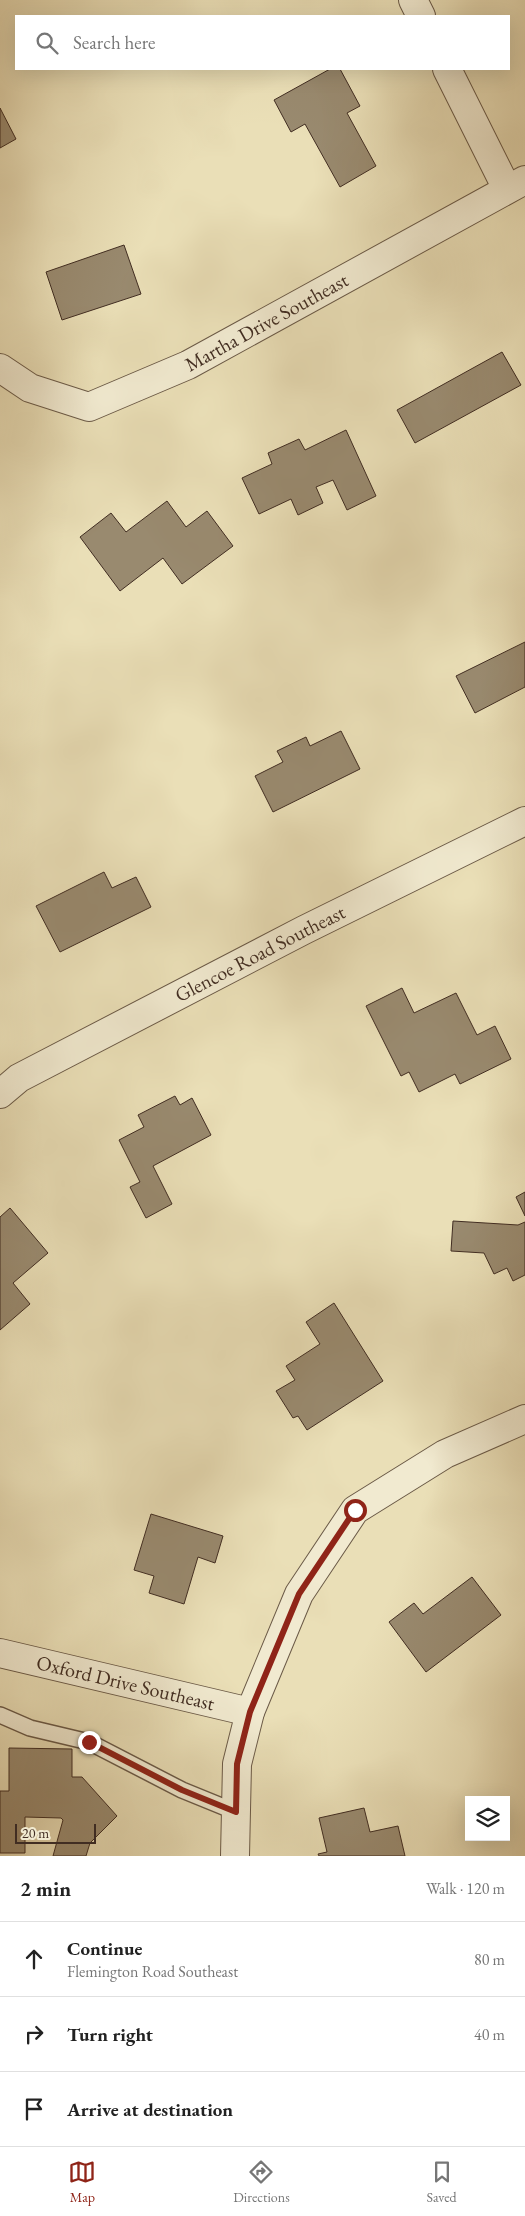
<!DOCTYPE html>
<meta charset="utf-8">
<style>
body{margin:0;font-family:"EB Garamond",serif;background:#f6f6f6;color:#222}
.controls{position:absolute;right:15px;bottom:15px;display:grid;overflow:hidden;border-radius:0px;box-shadow:0 5px 20px #0002}
.controls button{width:45px;height:45px;display:grid;place-items:center;padding:0;border:0;border-bottom:1px solid #e0e0e0;background:#fff;color:#222;font:25px sans-serif}
.scale{position:absolute;left:15px;bottom:12px;width:81px;box-sizing:border-box;padding-left:5px;border:2px solid #412d22;border-top:0;font-size:14px;line-height:18px;white-space:nowrap;color:#412d22;-webkit-text-stroke:4px #f1ead0;paint-order:stroke}
.stop{position:absolute;width:15px;height:15px;margin:-11px;border:4px solid #8f2418;border-radius:50%;background:#fff}
.stop.end{background:#8f2418;border-color:#fff;box-shadow:0 1px 5px #0008}
.list{margin:0;padding:0;list-style:none}
h2{display:flex;justify-content:space-between;align-items:center;height:65px;margin:0;padding:0 20px;font-size:21px}
h2 small{font-size:16px;font-weight:400;color:#767676}
.list li{display:grid;grid-template-columns:32px 1fr auto;gap:15px;align-items:center;box-sizing:border-box;height:75px;padding:0 20px;border-top:1px solid #e0e0e0}
.list b{display:block;font-size:19px;white-space:nowrap}
.list p{margin:0;font-size:16px;white-space:nowrap;color:#767676}
.list em{font-size:16px;font-style:normal;color:#767676}
.icon{flex:none;width:28px;height:28px;fill:none;stroke:currentColor;stroke-width:2;stroke-linecap:round;stroke-linejoin:round}
.map{position:relative;flex:none;width:525px;height:1856px;overflow:hidden}
.search{position:absolute;background:#fff;box-shadow:0 5px 20px #0002;left:15px;right:15px;top:15px;height:55px;display:flex;align-items:center;gap:12px;box-sizing:border-box;padding:0 18px;border-radius:0px;color:#767676;font-size:19px}
.sheet{height:290px;background:#fff}
nav{display:flex;justify-content:space-around;align-items:center;box-sizing:border-box;height:70px;border-top:1px solid #e0e0e0;background:#fff;font-size:14px;color:#767676}
nav a{display:grid;justify-items:center;gap:2px}
nav .on{color:#8f2418}
.map>svg:first-child{display:block}
</style>
<div class="map">
<svg width="525" height="1856" viewBox="0 0 525 1856">
<rect width="100%" height="100%" fill="#eadfb7"/>
<filter id="stains"><feTurbulence type="fractalNoise" baseFrequency=".004" numOctaves="4"/><feColorMatrix values="0 0 0 0 .2 0 0 0 0 .09 0 0 0 0 .02 0 0 0 .5 -.17"/></filter>
<radialGradient id="worn" r=".72"><stop offset=".6" stop-color="#630" stop-opacity="0"/><stop offset="1" stop-color="#630" stop-opacity=".3"/></radialGradient>
<path fill="#998a6f" stroke="#412d22" d="M 330,69 L 340,69 L 360,106 L 347,113 L 376,166 L 340,187 L 305,124 L 291,132 L 274,100 Z
M 0,108 L 16,139 L 0,148 Z
M 124,245 L 141,294 L 62,320 L 46,272 Z
M 502,352 L 521,385 L 415,443 L 397,410 Z
M 346,430 L 376,496 L 347,510 L 333,480 L 316,487 L 323,503 L 298,515 L 291,499 L 259,514 L 242,478 L 272,464 L 268,453 L 299,439 L 305,450 Z
M 167,501 L 186,527 L 207,511 L 233,546 L 182,584 L 163,558 L 120,591 L 80,537 L 111,513 L 126,532 Z
M 525,642 L 525,687 L 475,713 L 456,676 Z
M 341,731 L 360,769 L 273,812 L 255,776 L 283,762 L 277,751 L 306,737 L 310,746 Z
M 104,872 L 112,888 L 136,877 L 151,907 L 60,952 L 36,906 Z
M 402,988 L 414,1013 L 456,993 L 477,1035 L 495,1026 L 511,1059 L 460,1084 L 455,1074 L 419,1092 L 409,1072 L 401,1076 L 366,1006 Z
M 175,1096 L 180,1105 L 192,1098 L 211,1135 L 153,1166 L 172,1204 L 146,1218 L 130,1187 L 140,1182 L 119,1140 L 144,1127 L 138,1115 Z
M 525,1192 L 525,1216 L 516,1197 Z
M 10,1208 L 48,1253 L 13,1283 L 30,1304 L 0,1330 L 0,1217 Z
M 453,1221 L 518,1225 L 525,1222 L 525,1275 L 513,1281 L 507,1268 L 494,1274 L 484,1253 L 451,1251 Z
M 334,1303 L 383,1381 L 307,1430 L 298,1416 L 293,1418 L 276,1391 L 295,1380 L 286,1366 L 320,1344 L 306,1322 Z
M 151,1514 L 223,1536 L 215,1563 L 198,1557 L 184,1604 L 149,1593 L 154,1576 L 134,1570 Z
M 472,1577 L 501,1615 L 426,1672 L 389,1622 L 414,1603 L 423,1614 Z
M 9,1748 L 72,1749 L 72,1777 L 82,1777 L 117,1816 L 90,1843 L 86,1856 L 53,1856 L 63,1820 L 61,1818 L 25,1817 L 25,1853 L 0,1853 L 0,1791 L 9,1791 Z
M 364,1808 L 370,1832 L 398,1826 L 405,1856 L 319,1856 L 318,1854 L 327,1852 L 319,1818 Z"/>
<g fill="none" stroke-linecap="round" stroke-linejoin="round">
<defs>
<path id="lane" d="M 0,1715 L 30,1728 L 89,1742 L 182,1790 L 236,1812"/>
<g id="street">
<path d="M 413,0 L 421,16"/>
<path d="M 447,69 L 507,189"/>
<path id="s1" d="M 0,368 L 30,388 L 89,407 L 188,365 L 525,180"/>
<path id="s2" d="M 0,1094 L 19,1078 L 304,930 L 525,821"/>
<path id="s3" d="M 0,1653 L 250,1712"/>
<path d="M 235,1856 L 237,1764 L 250,1712 L 299,1594 L 355,1510 L 445,1454 L 525,1419"/>
</g>
</defs>
<use href="#lane" stroke="#6b5a47" stroke-width="18"/>
<use href="#street" stroke="#6b5a47" stroke-width="30"/>
<use href="#lane" stroke="#f1ead0" stroke-width="15"/>
<use href="#street" stroke="#f1ead0" stroke-width="28"/>
</g>
<g fill="none" stroke-linecap="round" stroke-linejoin="round">
<path stroke="#8f2418" stroke-width="6" d="M 89,1742 L 182,1790 L 236,1812 L 237,1764 L 250,1712 L 299,1594 L 355,1510"/>
</g>
<g text-anchor="middle" stroke-width="4" stroke-linejoin="round" paint-order="stroke">
<g font-size="20" fill="#412d22" stroke="#f1ead0">
<text dy="7" stroke="none"><textPath href="#s1" startOffset="295">Martha Drive Southeast</textPath></text>
<text dy="7" stroke="none"><textPath href="#s2" startOffset="296">Glencoe Road Southeast</textPath></text>
<text dy="7" stroke="none"><textPath href="#s3" startOffset="129">Oxford Drive Southeast</textPath></text>
</g>
</g>
<rect width="100%" height="100%" filter="url(#stains)"/>
<rect width="100%" height="100%" fill="url(#worn)"/>
</svg>
<div class="controls">
<button><svg class="icon" aria-label="layers" viewBox="0 0 24 24"><path d="M12 4l9 5-9 5-9-5zM3 14l9 5 9-5"/></svg></button>
</div>
<div class="scale">20 m</div>
<div class="stop" style="left:355px;top:1510px"></div>
<div class="stop end" style="left:89px;top:1742px"></div>
<div class="search"><svg class="icon" aria-label="search" viewBox="0 0 24 24"><circle cx="10" cy="10" r="6"/><path d="M15 15l6 6"/></svg>Search here</div>
</div>
<section class="sheet">
<h2>2 min<small>Walk · 120 m</small></h2>
<ul class="list">
<li><svg class="icon" aria-label="ahead" viewBox="0 0 24 24"><path d="M12 20V5M6 11l6-6 6 6"/></svg><div><b>Continue</b><p>Flemington Road Southeast</p></div><em>80 m</em></li>
<li><svg class="icon" aria-label="right" viewBox="0 0 24 24"><path d="M7 20v-9h11M14 6l5 5-5 5"/></svg><div><b>Turn right</b></div><em>40 m</em></li>
<li><svg class="icon" aria-label="arrive" viewBox="0 0 24 24"><path d="M6 21V4h12l-3 4 3 4H6"/></svg><div><b>Arrive at destination</b></div></li>
</ul>
</section>
<nav>
<a class="on"><svg class="icon" aria-label="map" viewBox="0 0 24 24"><path d="M3 6l6-2 6 2 6-2v14l-6 2-6-2-6 2zM9 4v14M15 6v14"/></svg>Map</a>
<a><svg class="icon" aria-label="directions" viewBox="0 0 24 24"><path d="M12 3l9 9-9 9-9-9zM9 14v-3h6M13 9l2 2-2 2"/></svg>Directions</a>
<a><svg class="icon" aria-label="saved" viewBox="0 0 24 24"><path d="M7 4h10v16l-5-4-5 4z"/></svg>Saved</a>
</nav>
